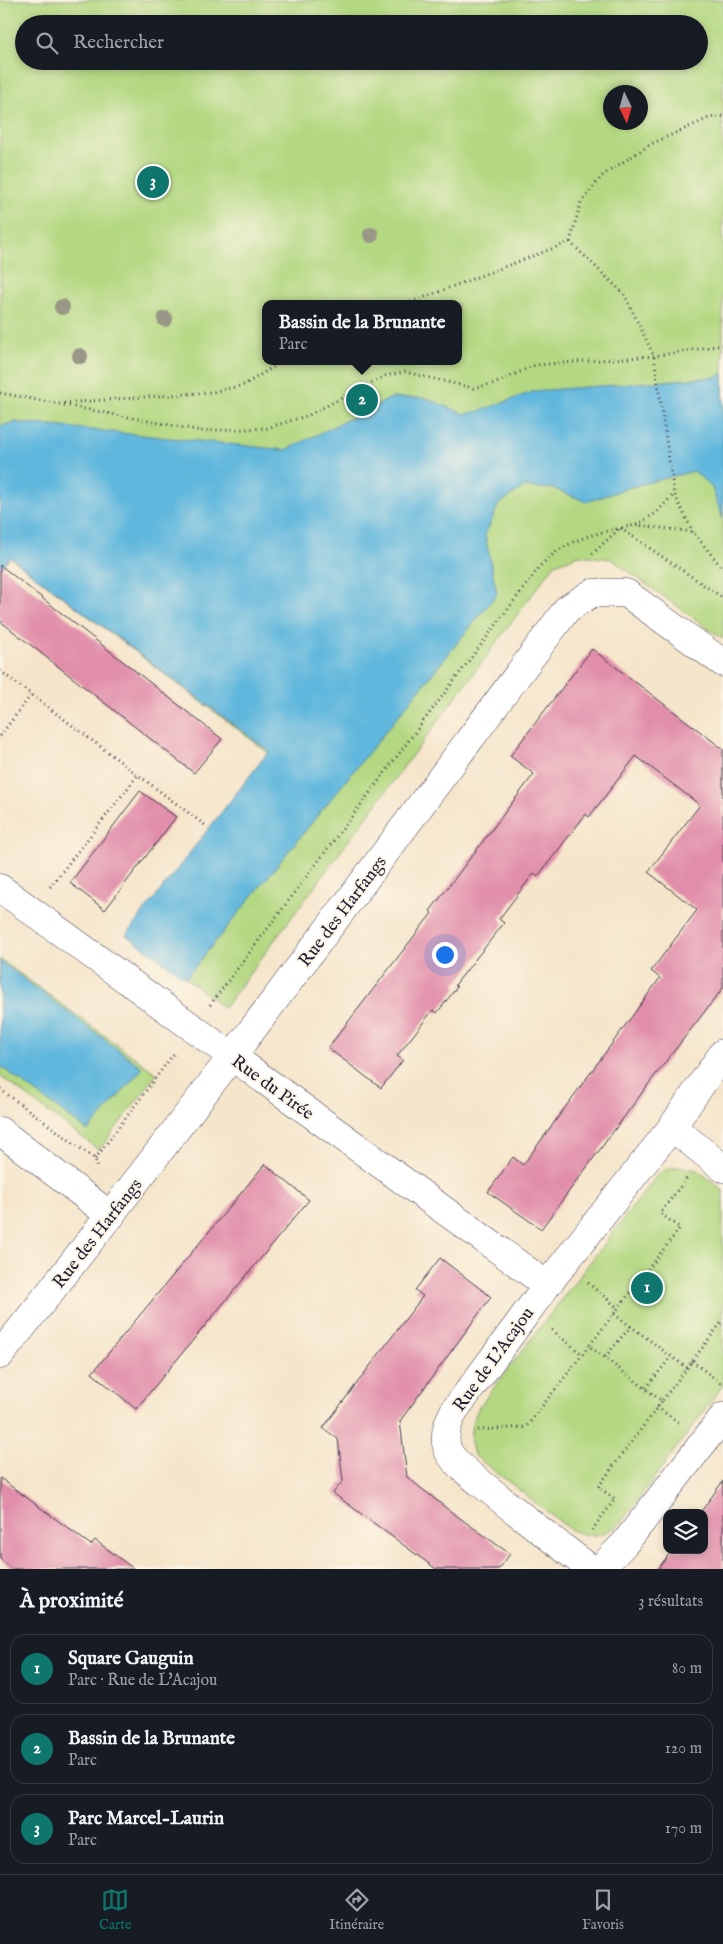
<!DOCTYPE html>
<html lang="fr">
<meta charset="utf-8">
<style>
body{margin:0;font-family:"IM FELL English",serif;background:#242831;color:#f1f3f6}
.controls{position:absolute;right:15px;bottom:15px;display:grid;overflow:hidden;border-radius:10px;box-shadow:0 2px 8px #0003}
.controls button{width:45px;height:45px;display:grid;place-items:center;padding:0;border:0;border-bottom:1px solid #363941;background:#171b24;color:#f1f3f6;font:25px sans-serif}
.compass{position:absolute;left:603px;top:85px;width:45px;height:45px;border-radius:50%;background:#171b24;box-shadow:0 2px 8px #0003;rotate:175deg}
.you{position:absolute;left:444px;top:954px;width:18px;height:18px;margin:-12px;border:4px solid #fff;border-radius:50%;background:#1a73e8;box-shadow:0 0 0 8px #1a73e833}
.badge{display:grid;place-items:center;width:32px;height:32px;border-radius:50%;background:#0f766e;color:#fff;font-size:16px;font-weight:700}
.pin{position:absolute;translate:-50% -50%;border:2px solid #fff;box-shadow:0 1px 5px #0006}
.popup{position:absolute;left:262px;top:300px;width:200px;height:65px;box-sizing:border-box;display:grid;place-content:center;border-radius:10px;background:#171b24;filter:drop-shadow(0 1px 4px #0005);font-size:16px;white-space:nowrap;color:#9ea1a6}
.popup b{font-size:19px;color:#f1f3f6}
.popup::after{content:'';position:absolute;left:50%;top:100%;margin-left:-10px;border:10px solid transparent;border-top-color:#171b24}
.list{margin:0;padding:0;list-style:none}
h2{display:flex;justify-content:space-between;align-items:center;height:65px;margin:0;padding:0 20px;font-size:21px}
h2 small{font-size:16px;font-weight:400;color:#9ea1a6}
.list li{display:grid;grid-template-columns:32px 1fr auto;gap:15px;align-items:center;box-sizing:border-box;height:70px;margin:0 10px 10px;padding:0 10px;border:1px solid #363941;border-radius:15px}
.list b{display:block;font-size:19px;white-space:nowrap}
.list p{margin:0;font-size:16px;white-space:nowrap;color:#9ea1a6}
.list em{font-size:16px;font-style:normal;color:#9ea1a6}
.icon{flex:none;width:28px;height:28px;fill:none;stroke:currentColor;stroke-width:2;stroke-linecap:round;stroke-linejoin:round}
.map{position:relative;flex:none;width:723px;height:1569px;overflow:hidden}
.search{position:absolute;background:#171b24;box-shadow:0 2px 8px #0003;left:15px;right:15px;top:15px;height:55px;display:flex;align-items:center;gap:12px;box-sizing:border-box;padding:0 18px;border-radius:28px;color:#9ea1a6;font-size:19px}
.sheet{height:305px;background:#171b24}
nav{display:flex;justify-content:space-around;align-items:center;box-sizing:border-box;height:70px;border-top:1px solid #363941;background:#171b24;font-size:14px;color:#9ea1a6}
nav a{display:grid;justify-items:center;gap:2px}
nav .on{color:#0f766e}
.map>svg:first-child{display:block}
</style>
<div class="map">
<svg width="723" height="1569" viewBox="0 0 723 1569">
<rect width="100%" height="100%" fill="#fcf5e5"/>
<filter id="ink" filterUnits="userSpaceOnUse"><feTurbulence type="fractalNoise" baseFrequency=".02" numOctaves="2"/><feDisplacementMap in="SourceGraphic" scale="10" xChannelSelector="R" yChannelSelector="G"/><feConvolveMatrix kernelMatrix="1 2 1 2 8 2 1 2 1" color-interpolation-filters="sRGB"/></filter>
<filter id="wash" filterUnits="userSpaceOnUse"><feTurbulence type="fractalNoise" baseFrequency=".0096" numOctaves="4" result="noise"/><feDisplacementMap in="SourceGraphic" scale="20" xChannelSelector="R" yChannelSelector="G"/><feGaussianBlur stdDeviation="1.12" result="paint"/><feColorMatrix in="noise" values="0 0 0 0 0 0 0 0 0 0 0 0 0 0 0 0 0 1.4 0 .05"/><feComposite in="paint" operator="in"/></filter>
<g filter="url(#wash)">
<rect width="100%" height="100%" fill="#f5e5ca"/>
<path fill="#b3d881" stroke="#6a7d5e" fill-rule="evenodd" d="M 0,0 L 723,0 L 723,639 L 611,559 L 579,555 L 555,564 L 224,1008 L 186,978 L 269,753 L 10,557 L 0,569 ZM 24,24 L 699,24 L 699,61 L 24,61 ZM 610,92 L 640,92 L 640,122 L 610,122 ZM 266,304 L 458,304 L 458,361 L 266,361 Z
M 0,959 L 157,1074 L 99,1150 L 0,1076 Z
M 682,1167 L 697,1170 L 723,1190 L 723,1385 L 620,1524 C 601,1536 593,1539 571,1530 L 474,1455 C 468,1434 470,1427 479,1407 L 658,1174 L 670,1168 Z"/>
<path fill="#61b7dd" stroke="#426c8c" d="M 723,374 L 723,519 L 712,488 L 694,471 L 627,488 L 587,502 L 555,489 L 524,487 L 499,504 L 485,535 L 497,594 L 186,978 L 126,935 L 269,751 L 10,557 L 0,569 L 0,426 L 15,422 L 286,450 L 391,398 L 425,398 L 465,414 L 479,411 L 535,391 L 715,377 Z
M 0,961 L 143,1068 L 88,1131 L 0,1066 Z"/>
<g id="blocks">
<path fill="#e18eaa" d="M 0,565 L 222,739 L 194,773 L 0,621 Z
M 592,649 L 723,749 L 723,988 L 653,1078 L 541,1229 L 488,1192 L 513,1157 L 523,1165 L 660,978 L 651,971 L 697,910 L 648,872 L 700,805 L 636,756 L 589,817 L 586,814 L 538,876 L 534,873 L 499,919 L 504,923 L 455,985 L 457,987 L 437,1013 L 433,1010 L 397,1056 L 403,1060 L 381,1088 L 328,1048 L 432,913 L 430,911 L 534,774 L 510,756 Z
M 140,791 L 176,817 L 105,910 L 70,883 Z
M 265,1164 L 309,1200 L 136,1409 L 92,1373 Z
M 440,1258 L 491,1297 L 400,1421 L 407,1477 L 450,1511 L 510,1554 L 499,1569 L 436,1569 L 333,1493 L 343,1481 L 338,1439 L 323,1428 L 423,1296 L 415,1290 Z
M 0,1478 L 91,1545 L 95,1540 L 134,1569 L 12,1569 L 0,1559 Z
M 723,1481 L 723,1569 L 658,1569 L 672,1550 L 704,1550 L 704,1513 L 700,1513 Z"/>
</g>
</g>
<g filter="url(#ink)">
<use href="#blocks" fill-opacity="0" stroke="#423f50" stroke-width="1"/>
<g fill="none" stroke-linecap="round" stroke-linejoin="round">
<defs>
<path id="minor" d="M 0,888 L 547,1285
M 672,1127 L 723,1168
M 0,1131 L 111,1216
M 0,1355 C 195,1111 380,859 567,609 L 592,593 L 626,593 L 723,663
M 591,1569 C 557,1543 523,1518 491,1491 C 478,1481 452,1463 447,1448 C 443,1435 448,1422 454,1411 L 547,1285 L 672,1127 L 723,1053
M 600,1569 L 625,1543 L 723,1417"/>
</defs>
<use href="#minor" stroke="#423f50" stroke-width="29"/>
<path stroke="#423f50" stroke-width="3" stroke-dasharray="1 4" stroke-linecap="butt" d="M 570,242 L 624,294 L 654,356 L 674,494 L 693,532
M 570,242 L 581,202 L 603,175 L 651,144 L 709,118 L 723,116
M 406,304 L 570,242
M 0,393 L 202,431 L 267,428 L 309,415 L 384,376 L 405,372 L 473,388 L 496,383 L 535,365 L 654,356 L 723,345
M 64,403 L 213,392 L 244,385 L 283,361
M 636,525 L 693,532 L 723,569
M 592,554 L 620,528 L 636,525 L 656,513 L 674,494
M 0,671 L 206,826
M 0,736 L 31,695
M 50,887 L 138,775
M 210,1005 L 541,565 C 565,541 589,535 620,528 L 723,598
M 0,1089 L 95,1159 L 98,1168
M 95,1159 L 175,1052
M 588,1283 L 618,1308
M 614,1314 L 687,1368 L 662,1401 L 589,1346 L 680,1228 L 660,1213 L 687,1178
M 552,1330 L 583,1355
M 605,1357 L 631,1326
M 692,1361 L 723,1385
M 687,1368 L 723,1320
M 646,1388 L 671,1357
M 657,1407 L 679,1423
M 478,1430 L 526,1427 L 589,1346
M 592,1530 L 615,1499 L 598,1487 L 662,1401"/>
<use href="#minor" stroke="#fff" stroke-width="28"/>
</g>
<g fill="#999887">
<circle cx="371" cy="235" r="8"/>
<circle cx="62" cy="307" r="8"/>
<circle cx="165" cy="319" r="8"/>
<circle cx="80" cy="356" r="8"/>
</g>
</g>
<g text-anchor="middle" stroke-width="4" stroke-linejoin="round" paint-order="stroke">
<g font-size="18" fill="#22223b" stroke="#fcf5e5">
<text transform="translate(342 911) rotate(-53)" y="6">Rue des Harfangs</text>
<text transform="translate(273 1087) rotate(36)" y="6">Rue du Pirée</text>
<text transform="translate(97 1233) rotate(-52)" y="6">Rue des Harfangs</text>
<text transform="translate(493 1359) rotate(-54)" y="6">Rue de L'Acajou</text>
</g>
</g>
</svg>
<div class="controls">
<button><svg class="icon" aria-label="layers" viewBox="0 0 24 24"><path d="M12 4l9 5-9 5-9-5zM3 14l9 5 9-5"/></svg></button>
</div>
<svg class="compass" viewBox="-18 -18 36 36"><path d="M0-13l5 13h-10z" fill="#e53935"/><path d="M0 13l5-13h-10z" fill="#9ea1a6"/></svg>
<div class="you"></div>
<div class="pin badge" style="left:647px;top:1288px">1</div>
<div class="pin badge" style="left:362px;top:400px">2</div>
<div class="popup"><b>Bassin de la Brunante</b>Parc</div>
<div class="pin badge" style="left:153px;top:182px">3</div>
<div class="search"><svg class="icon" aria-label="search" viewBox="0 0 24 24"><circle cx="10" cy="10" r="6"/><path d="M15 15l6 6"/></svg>Rechercher</div>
</div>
<section class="sheet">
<h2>À proximité<small>3 résultats</small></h2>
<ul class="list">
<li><span class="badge">1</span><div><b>Square Gauguin</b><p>Parc · Rue de L'Acajou</p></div><em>80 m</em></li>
<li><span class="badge">2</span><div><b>Bassin de la Brunante</b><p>Parc</p></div><em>120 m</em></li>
<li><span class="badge">3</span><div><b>Parc Marcel-Laurin</b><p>Parc</p></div><em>170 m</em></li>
</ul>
</section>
<nav>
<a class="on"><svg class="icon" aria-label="map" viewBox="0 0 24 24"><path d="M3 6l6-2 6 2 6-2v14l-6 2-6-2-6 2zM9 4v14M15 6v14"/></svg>Carte</a>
<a><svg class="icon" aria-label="directions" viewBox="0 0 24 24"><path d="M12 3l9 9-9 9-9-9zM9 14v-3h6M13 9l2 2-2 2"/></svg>Itinéraire</a>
<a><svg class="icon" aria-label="saved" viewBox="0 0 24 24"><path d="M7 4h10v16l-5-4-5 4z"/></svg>Favoris</a>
</nav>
